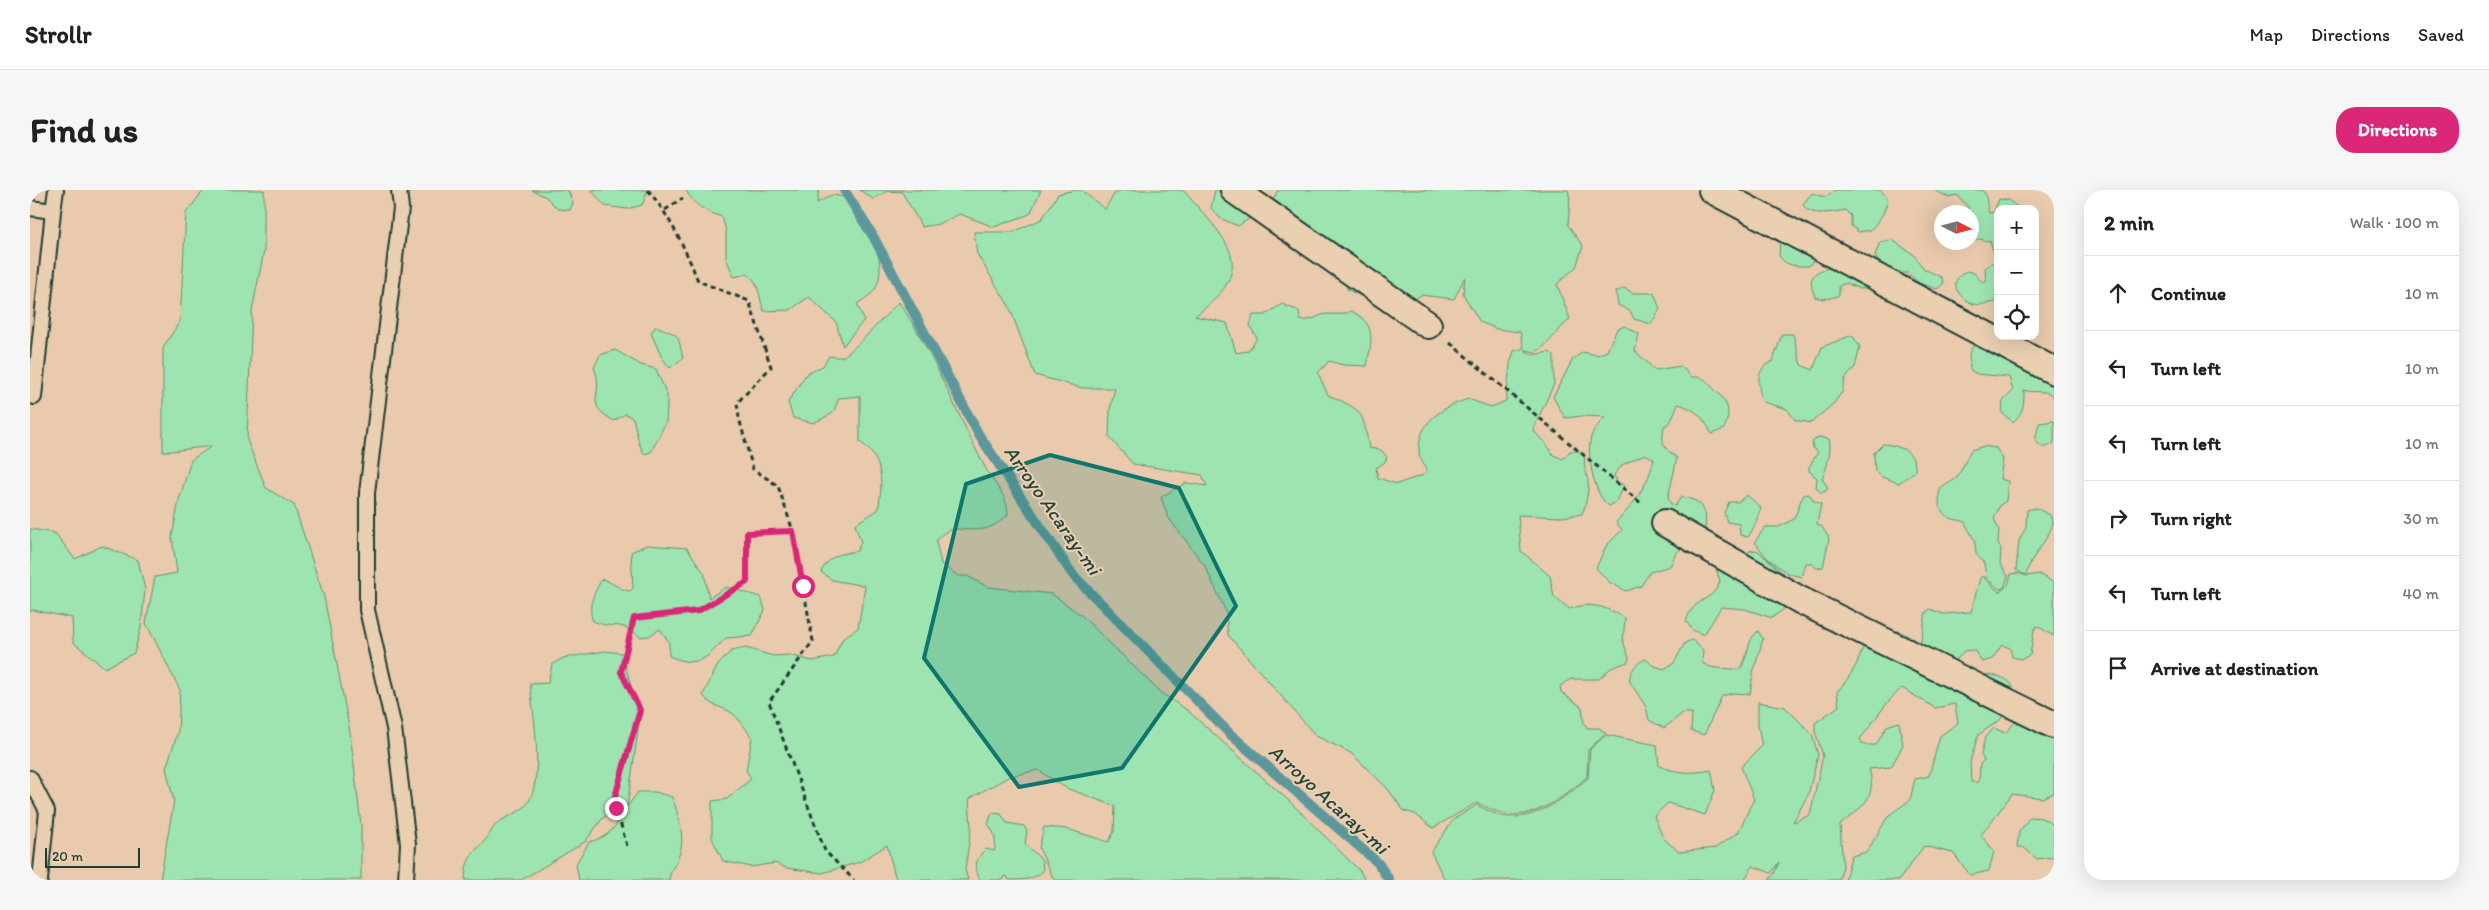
<!DOCTYPE html>
<meta charset="utf-8">
<style>
body{margin:0;font-family:Itim,sans-serif;background:#f6f6f6;color:#202124}
.controls{position:absolute;right:15px;top:15px;display:grid;overflow:hidden;border-radius:10px;box-shadow:0 5px 20px #0002}
.controls button{width:45px;height:45px;display:grid;place-items:center;padding:0;border:0;border-bottom:1px solid #e0e0e0;background:#fff;color:#202124;font:25px sans-serif}
.compass{position:absolute;left:1904px;top:15px;width:45px;height:45px;border-radius:50%;background:#fff;box-shadow:0 5px 20px #0002;rotate:96deg}
.scale{position:absolute;left:15px;bottom:12px;width:95px;box-sizing:border-box;padding-left:5px;border:2px solid #1f3d34;border-top:0;font-size:14px;line-height:18px;white-space:nowrap;color:#1f3d34;-webkit-text-stroke:4px #eacfb1;paint-order:stroke}
.stop{position:absolute;width:15px;height:15px;margin:-11px;border:4px solid #db2777;border-radius:50%;background:#fff}
.stop.end{background:#db2777;border-color:#fff;box-shadow:0 1px 5px #0008}
.list{margin:0;padding:0;list-style:none}
h2{display:flex;justify-content:space-between;align-items:center;height:65px;margin:0;padding:0 20px;font-size:21px}
h2 small{font-size:16px;font-weight:400;color:#757577}
.list li{display:grid;grid-template-columns:32px 1fr auto;gap:15px;align-items:center;box-sizing:border-box;height:75px;padding:0 20px;border-top:1px solid #e0e0e0}
.list b{display:block;font-size:19px;white-space:nowrap}
.list em{font-size:16px;font-style:normal;color:#757577}
.icon{flex:none;width:28px;height:28px;fill:none;stroke:currentColor;stroke-width:2;stroke-linecap:round;stroke-linejoin:round}
.map{position:relative;flex:none;width:2024px;height:690px;overflow:hidden;border-radius:20px}
header{display:flex;align-items:center;gap:30px;box-sizing:border-box;height:70px;padding:0 25px;background:#fff;border-bottom:1px solid #e0e0e0}
header strong{font-size:24px}
nav{display:flex;gap:28px;margin-inline-start:auto;font-size:18px}
.intro{display:flex;align-items:center;justify-content:space-between;box-sizing:border-box;height:120px;padding:0 30px}
h1{margin:0;font-size:35px}
.button{padding:12px 22px;border-radius:20px;background:#db2777;color:#fff;font-size:18px;font-weight:700}
main{display:flex;gap:30px;padding:0 30px}
aside{flex:1;background:#fff;border-radius:20px;box-shadow:0 5px 20px #0002}
.map>svg:first-child{display:block}
</style>
<header>
<strong>Strollr</strong>
<nav><a>Map</a><a>Directions</a><a>Saved</a></nav>
</header>
<div class="intro"><h1>Find us</h1><a class="button">Directions</a></div>
<main>
<div class="map">
<svg width="2024" height="690" viewBox="0 0 2024 690">
<rect width="100%" height="100%" fill="#e9caac"/>
<filter id="ink" filterUnits="userSpaceOnUse"><feTurbulence type="fractalNoise" baseFrequency=".02" numOctaves="2"/><feDisplacementMap in="SourceGraphic" scale="10" xChannelSelector="R" yChannelSelector="G"/><feConvolveMatrix kernelMatrix="1 2 1 2 8 2 1 2 1" color-interpolation-filters="sRGB"/></filter>
<g filter="url(#ink)">
<path fill="#9ee4b1" stroke="#5e9072" d="M 174,0 L 234,0 L 234,61 L 222,121 L 217,250 L 236,298 L 264,315 L 294,407 L 320,542 L 331,635 L 331,690 L 130,690 L 144,611 L 136,578 L 148,542 L 150,500 L 116,433 L 125,387 L 147,383 L 142,347 L 149,310 L 161,270 L 182,256 L 133,262 L 133,158 L 150,131 L 156,23 Z
M 502,0 L 538,0 L 543,13 L 540,20 L 528,19 L 516,7 Z
M 561,0 L 618,0 L 612,15 L 597,19 L 575,16 Z
M 656,0 L 789,0 L 787,13 L 802,5 L 815,7 C 832,32 862,67 845,99 C 842,105 832,110 827,114 L 834,130 L 813,156 L 806,132 L 779,107 L 760,120 L 734,121 C 728,107 731,93 717,84 L 704,87 L 696,68 L 696,41 L 692,27 C 676,22 663,15 656,0 Z
M 830,0 L 1011,0 L 1000,24 L 964,37 L 930,24 L 908,34 L 892,37 L 872,2 L 858,1 L 843,9 Z
M 1045,0 L 1051,0 L 1075,19 L 1085,3 L 1092,0 L 1151,0 L 1155,2 C 1196,51 1232,76 1165,126 L 1197,133 L 1206,163 L 1218,161 L 1227,148 L 1220,136 L 1223,125 L 1235,125 L 1252,114 L 1269,121 L 1270,130 C 1283,132 1286,125 1297,124 C 1307,124 1312,125 1321,121 C 1348,134 1341,152 1337,176 L 1313,175 L 1299,171 L 1288,183 L 1298,205 C 1334,221 1332,220 1339,258 L 1351,260 L 1357,267 L 1355,272 L 1346,278 L 1348,288 L 1367,294 L 1396,284 C 1397,274 1389,271 1389,262 C 1388,231 1412,218 1438,209 L 1461,217 L 1476,211 L 1480,174 L 1484,161 L 1494,158 L 1490,142 L 1467,139 L 1450,132 L 1433,104 L 1435,87 L 1424,109 L 1391,105 C 1387,107 1382,112 1378,113 C 1362,119 1330,107 1317,99 L 1312,71 L 1246,23 L 1243,10 L 1248,0 L 1538,0 L 1540,9 L 1538,35 L 1553,56 L 1546,77 L 1527,94 L 1540,129 C 1527,140 1520,155 1505,162 L 1495,160 L 1502,165 L 1520,162 L 1524,166 L 1524,194 L 1503,239 C 1510,250 1517,252 1523,265 L 1533,269 L 1540,261 L 1549,261 L 1555,266 C 1553,277 1556,281 1558,291 C 1559,300 1556,315 1552,324 L 1532,327 L 1488,325 L 1491,361 L 1520,386 L 1524,407 L 1540,419 C 1560,411 1576,417 1595,428 L 1593,451 L 1599,468 L 1598,472 L 1581,478 L 1569,489 L 1541,489 L 1530,496 L 1531,502 L 1552,517 L 1554,533 L 1557,538 L 1569,538 L 1576,543 L 1558,560 L 1557,587 C 1534,606 1504,632 1471,623 C 1463,621 1455,616 1446,613 L 1403,638 L 1385,624 L 1374,621 L 1357,598 L 1321,563 L 1286,546 L 1198,445 L 1196,422 L 1175,376 L 1138,327 L 1131,307 L 1156,293 L 1177,296 L 1172,285 L 1103,274 L 1079,247 L 1080,219 L 1085,198 L 1052,198 L 1005,185 L 979,116 L 947,64 L 944,42 L 983,42 L 1012,29 L 1028,4 Z
M 1185,0 L 1226,0 L 1227,23 L 1208,36 L 1190,28 L 1181,18 Z
M 1805,0 L 1851,0 L 1858,10 L 1853,24 L 1841,40 L 1829,42 L 1821,36 L 1821,26 L 1815,20 C 1804,22 1777,28 1773,14 L 1782,3 C 1792,7 1797,9 1805,0 Z
M 1904,0 L 1951,0 L 1955,3 L 1959,23 L 1964,22 L 1969,9 L 1978,10 L 1990,19 L 1968,19 L 1966,112 C 1960,113 1948,116 1943,114 C 1928,107 1916,91 1937,81 L 1944,83 L 1952,92 L 1956,92 L 1955,78 L 1966,70 L 1960,51 L 1948,49 L 1942,52 L 1942,22 L 1929,22 L 1939,18 L 1927,5 L 1918,7 Z
M 1754,43 L 1786,66 L 1779,76 C 1767,76 1757,77 1749,66 L 1750,51 Z
M 1862,50 L 1883,64 L 1894,79 L 1911,87 L 1914,93 L 1907,99 L 1889,93 L 1878,83 L 1866,83 L 1849,74 L 1845,65 L 1850,52 Z
M 1804,77 L 1843,97 L 1830,99 L 1816,93 L 1809,96 L 1809,105 C 1800,109 1795,110 1785,107 C 1776,85 1784,81 1804,77 Z
M 1594,98 L 1603,103 L 1624,103 L 1630,119 L 1621,134 L 1604,129 L 1600,121 L 1588,115 L 1586,102 Z
M 869,112 C 905,165 927,225 957,281 C 966,297 978,306 978,325 C 970,331 964,337 954,339 C 934,343 921,331 906,351 L 911,374 L 928,386 L 937,386 L 958,397 L 1022,404 L 1051,425 L 1131,503 L 1157,520 L 1258,610 L 1330,681 L 1335,690 L 1024,690 L 1009,658 L 1014,637 L 1037,639 L 1079,652 L 1084,641 L 1085,616 L 1036,598 L 1008,580 L 978,587 L 939,609 L 941,638 L 935,680 L 938,690 L 866,690 L 857,655 L 830,672 L 792,683 L 756,678 L 745,673 L 721,677 L 693,671 L 682,648 L 682,611 L 697,609 L 721,589 L 716,580 L 722,548 C 716,539 709,527 699,521 C 687,515 680,516 673,505 L 688,475 L 701,461 L 716,458 L 743,466 L 760,465 L 782,471 L 804,467 L 813,448 L 828,438 L 835,396 L 802,390 L 791,382 C 799,365 810,364 827,361 L 831,352 L 825,334 L 848,320 C 853,293 854,269 830,252 L 830,206 L 809,208 L 803,223 L 784,233 L 763,228 L 758,212 L 777,183 L 793,176 L 799,166 C 803,167 808,167 811,167 C 821,165 858,122 869,112 Z
M 626,136 C 652,148 646,140 653,168 L 640,178 L 632,168 L 621,143 Z
M 1595,136 L 1609,144 L 1605,161 L 1625,180 L 1651,176 L 1661,187 C 1675,186 1676,191 1686,201 C 1699,214 1701,221 1694,239 L 1682,244 C 1673,227 1666,219 1648,214 L 1640,233 L 1634,236 C 1631,257 1633,256 1647,268 L 1638,308 L 1641,314 L 1645,316 L 1651,307 C 1671,310 1678,318 1675,338 L 1646,363 L 1640,376 L 1620,382 L 1611,396 L 1596,401 L 1579,392 L 1566,378 L 1576,356 L 1592,340 L 1586,332 C 1604,315 1619,293 1624,269 L 1615,264 L 1592,275 L 1584,285 L 1588,293 L 1594,295 L 1587,312 L 1579,316 C 1564,306 1556,264 1561,247 C 1563,240 1570,233 1575,227 L 1552,226 L 1535,228 L 1523,207 L 1543,169 L 1553,162 L 1567,165 L 1577,161 L 1587,139 Z
M 1752,144 L 1763,144 L 1771,175 L 1783,180 L 1792,157 L 1822,145 L 1830,157 L 1825,177 L 1815,189 L 1812,202 L 1804,213 L 1781,233 L 1765,230 L 1757,219 L 1733,212 C 1727,195 1725,179 1743,171 Z
M 1956,153 L 1990,176 L 1993,181 L 2024,176 L 2024,207 C 2016,198 2004,204 1994,200 C 1994,215 1994,222 1983,232 L 1972,223 L 1973,211 L 1983,201 L 1979,187 L 1947,184 L 1940,180 L 1939,164 L 1943,156 Z
M 585,160 L 611,175 L 626,179 L 637,205 L 637,217 L 636,232 L 621,262 L 614,264 L 609,253 L 603,228 L 595,224 L 584,231 C 551,212 576,206 564,178 L 570,165 Z
M 2024,231 L 2024,253 L 2014,258 L 2005,251 L 2009,233 Z
M 1789,247 L 1799,249 C 1802,257 1797,280 1792,288 L 1798,298 L 1796,301 L 1791,303 L 1786,297 L 1787,288 L 1779,281 L 1779,277 L 1788,262 L 1783,258 L 1782,252 Z
M 1853,254 C 1869,255 1887,262 1885,281 L 1869,293 L 1852,287 L 1845,281 L 1844,263 Z
M 1954,256 L 1966,258 L 1973,269 L 1970,289 L 1978,291 L 1976,311 L 1970,315 L 1964,329 L 1969,340 L 1968,353 L 1971,359 L 1970,374 L 1978,386 L 1974,398 L 1969,399 C 1954,385 1957,393 1954,373 L 1946,364 L 1945,351 L 1934,331 C 1913,329 1906,320 1910,299 L 1927,288 L 1941,260 Z
M 1775,304 L 1780,305 L 1784,311 L 1791,314 L 1787,334 L 1792,337 L 1799,348 L 1793,377 L 1787,378 L 1781,373 L 1775,373 L 1771,387 L 1757,383 L 1736,367 L 1725,352 L 1735,337 L 1749,337 L 1764,329 L 1771,310 Z
M 1717,305 L 1731,318 L 1724,337 L 1718,347 L 1710,345 L 1709,334 L 1697,332 L 1694,323 L 1699,312 L 1708,312 Z
M 2006,318 L 2020,325 L 2023,333 C 2017,353 2001,365 1996,385 L 1986,380 L 1989,351 L 1996,337 L 1997,320 Z
M 0,339 L 25,343 L 45,369 L 72,356 L 108,370 L 115,400 L 111,438 L 104,463 L 75,478 L 43,452 L 42,428 L 3,420 L 0,422 Z
M 617,355 L 657,358 L 674,383 L 679,408 L 696,397 L 731,407 L 735,420 L 722,446 L 696,448 C 676,468 670,479 639,466 L 639,452 L 630,439 L 619,446 L 610,447 C 589,429 582,440 563,431 C 557,416 564,403 572,389 C 583,392 589,400 600,401 L 603,398 L 601,362 Z
M 1727,360 L 1754,384 L 1755,418 L 1742,428 L 1715,419 L 1691,417 L 1674,445 L 1662,440 L 1656,431 C 1664,406 1683,413 1690,391 L 1681,363 L 1714,369 L 1719,361 Z
M 1987,383 L 1997,386 L 2009,384 L 2024,393 L 2024,446 L 2007,436 L 2004,440 L 2000,465 L 1992,469 L 1982,467 L 1980,458 L 1972,455 L 1962,469 L 1952,472 L 1944,460 L 1934,461 L 1922,475 L 1890,457 L 1896,422 L 1900,419 L 1913,424 L 1941,422 L 1950,388 L 1952,386 L 1969,402 L 1978,395 L 1981,384 Z
M 1728,441 L 1733,449 L 1723,483 L 1720,504 L 1703,503 L 1692,506 L 1674,545 L 1661,541 L 1662,523 L 1653,523 L 1634,538 L 1619,530 L 1616,517 L 1599,490 C 1602,479 1605,473 1616,469 L 1622,475 L 1634,479 L 1644,473 L 1655,453 L 1662,450 L 1673,460 L 1672,473 C 1685,481 1695,477 1709,480 C 1719,469 1716,450 1728,441 Z
M 1846,441 L 1868,441 L 1883,448 L 1889,462 L 1939,487 C 1949,483 1974,483 1982,495 C 1984,498 1984,503 1986,507 L 1970,530 L 1948,545 L 1940,572 L 1941,592 L 1949,592 L 1950,574 L 1954,570 L 1951,565 L 1955,547 L 1964,538 L 1975,543 L 1993,524 L 2024,540 L 2024,603 L 2012,608 L 1982,604 L 1951,645 L 1964,661 L 1959,681 L 1940,685 L 1923,663 L 1894,656 L 1869,690 L 1815,690 L 1821,666 L 1837,662 L 1858,626 L 1880,610 L 1885,589 L 1899,586 L 1910,546 L 1928,533 L 1925,514 L 1905,518 L 1872,498 C 1855,512 1845,531 1830,549 L 1833,555 L 1846,555 L 1857,536 L 1869,532 L 1873,555 L 1861,577 L 1839,579 C 1848,609 1830,618 1810,635 L 1813,677 L 1809,690 L 1739,690 L 1744,684 L 1749,672 L 1741,683 L 1723,676 L 1714,690 L 1415,690 L 1401,662 L 1424,629 L 1447,615 C 1455,619 1464,624 1472,626 C 1506,632 1534,608 1558,588 L 1560,559 L 1576,545 L 1627,555 L 1629,576 C 1648,583 1661,584 1681,580 L 1685,600 L 1675,625 L 1638,613 L 1624,626 L 1633,648 L 1649,662 L 1685,658 L 1708,643 L 1724,609 L 1711,577 L 1732,556 L 1728,536 L 1728,512 L 1755,517 L 1782,544 L 1788,565 L 1778,605 L 1763,632 L 1780,625 L 1793,566 L 1785,541 L 1785,533 L 1809,516 L 1807,502 C 1822,485 1831,469 1836,447 Z
M 575,461 L 592,463 L 604,508 L 611,520 L 597,617 L 608,602 L 625,602 L 642,607 C 648,624 656,647 649,665 C 646,674 640,680 639,690 L 549,690 L 546,674 L 559,652 C 579,648 587,635 597,619 L 586,618 L 572,629 L 555,652 L 491,690 L 435,690 C 436,666 443,664 457,648 C 461,643 463,636 468,633 C 476,626 490,623 497,614 C 515,590 503,523 500,494 L 518,493 L 522,475 L 533,468 Z
M 962,623 L 971,624 L 977,633 L 994,636 L 997,641 L 995,654 L 1012,670 L 1013,681 C 1003,690 993,690 979,690 L 976,685 L 973,690 L 950,690 C 944,678 945,668 956,659 L 964,661 C 967,651 965,643 958,634 Z
M 2000,627 L 2012,628 L 2024,635 L 2024,667 L 2007,669 L 1993,657 L 1987,657 L 1989,642 Z"/>
<g fill="none" stroke-linecap="round" stroke-linejoin="round">
<path stroke="#5c989b" stroke-width="10" d="M 814,0 L 843,46 L 949,245 L 1043,385 L 1199,543 L 1348,673 L 1359,690"/>
<defs>
<path id="lane" d="M 369,0 L 371,18 L 337,303 L 337,420 L 364,538 L 378,654 L 376,690
M 0,18 L 23,21 L 4,207
M 23,21 L 26,0
M 0,588 L 17,621 L 10,690"/>
<path id="street" d="M 1204,0 L 1398,135
M 1682,0 L 2024,181
M 1635,333 L 1770,410 L 2024,535"/>
</defs>
<use href="#lane" stroke="#1f3d34" stroke-width="18"/>
<use href="#street" stroke="#1f3d34" stroke-width="30"/>
<path stroke="#1f3d34" stroke-width="3" stroke-dasharray="5 4" stroke-linecap="butt" d="M 618,0 C 641,28 655,58 668,91 L 719,111 L 741,177 L 707,213 L 709,228 L 723,279 L 748,296 L 763,341 L 783,451 L 739,512 L 795,661 L 824,690
M 635,20 L 653,8
M 1420,153 L 1612,314
M 597,656 L 584,611 L 611,520 L 591,482 L 604,428 L 668,421 L 717,392 L 717,343 L 763,341"/>
<use href="#lane" stroke="#eacfb1" stroke-width="14"/>
<use href="#street" stroke="#eacfb1" stroke-width="26"/>
</g>
</g>
<g fill="none" stroke-linecap="round" stroke-linejoin="round" filter="url(#ink)">
<path stroke="#db2777" stroke-width="6" d="M 586,618 L 584,610 L 610,520 L 591,482 L 604,428 L 668,421 L 717,392 L 717,343 L 763,341 L 773,396"/>
</g>
<path fill="#0f766e" fill-opacity="0.2" stroke="#0f766e" stroke-width="4" stroke-linejoin="round" d="M 1020,265 L 1149,298 L 1206,416 L 1092,578 L 989,597 L 894,468 L 936,294 Z"/>
<g text-anchor="middle" stroke-width="4" stroke-linejoin="round" paint-order="stroke">
<g font-size="20" font-style="italic" fill="#24453d" stroke="#eacfb1">
<text transform="translate(1023 320) rotate(55)" y="7">Arroyo Acaray-mi</text>
<text transform="translate(1299 609) rotate(42)" y="7">Arroyo Acaray-mi</text>
</g>
</g>
</svg>
<div class="controls">
<button>+</button>
<button>−</button>
<button><svg class="icon" aria-label="locate" viewBox="0 0 24 24"><circle cx="12" cy="12" r="6"/><path d="M12 2v4M12 18v4M2 12h4M18 12h4"/></svg></button>
</div>
<svg class="compass" viewBox="-18 -18 36 36"><path d="M0-13l5 13h-10z" fill="#e53935"/><path d="M0 13l5-13h-10z" fill="#757577"/></svg>
<div class="scale">20 m</div>
<div class="stop" style="left:773px;top:396px"></div>
<div class="stop end" style="left:586px;top:618px"></div>
</div>
<aside>
<h2>2 min<small>Walk · 100 m</small></h2>
<ul class="list">
<li><svg class="icon" aria-label="ahead" viewBox="0 0 24 24"><path d="M12 20V5M6 11l6-6 6 6"/></svg><div><b>Continue</b></div><em>10 m</em></li>
<li><svg class="icon" aria-label="left" viewBox="0 0 24 24"><path d="M17 20v-9H6M10 6l-5 5 5 5"/></svg><div><b>Turn left</b></div><em>10 m</em></li>
<li><svg class="icon" aria-label="left" viewBox="0 0 24 24"><path d="M17 20v-9H6M10 6l-5 5 5 5"/></svg><div><b>Turn left</b></div><em>10 m</em></li>
<li><svg class="icon" aria-label="right" viewBox="0 0 24 24"><path d="M7 20v-9h11M14 6l5 5-5 5"/></svg><div><b>Turn right</b></div><em>30 m</em></li>
<li><svg class="icon" aria-label="left" viewBox="0 0 24 24"><path d="M17 20v-9H6M10 6l-5 5 5 5"/></svg><div><b>Turn left</b></div><em>40 m</em></li>
<li><svg class="icon" aria-label="arrive" viewBox="0 0 24 24"><path d="M6 21V4h12l-3 4 3 4H6"/></svg><div><b>Arrive at destination</b></div></li>
</ul>
</aside>
</main>
